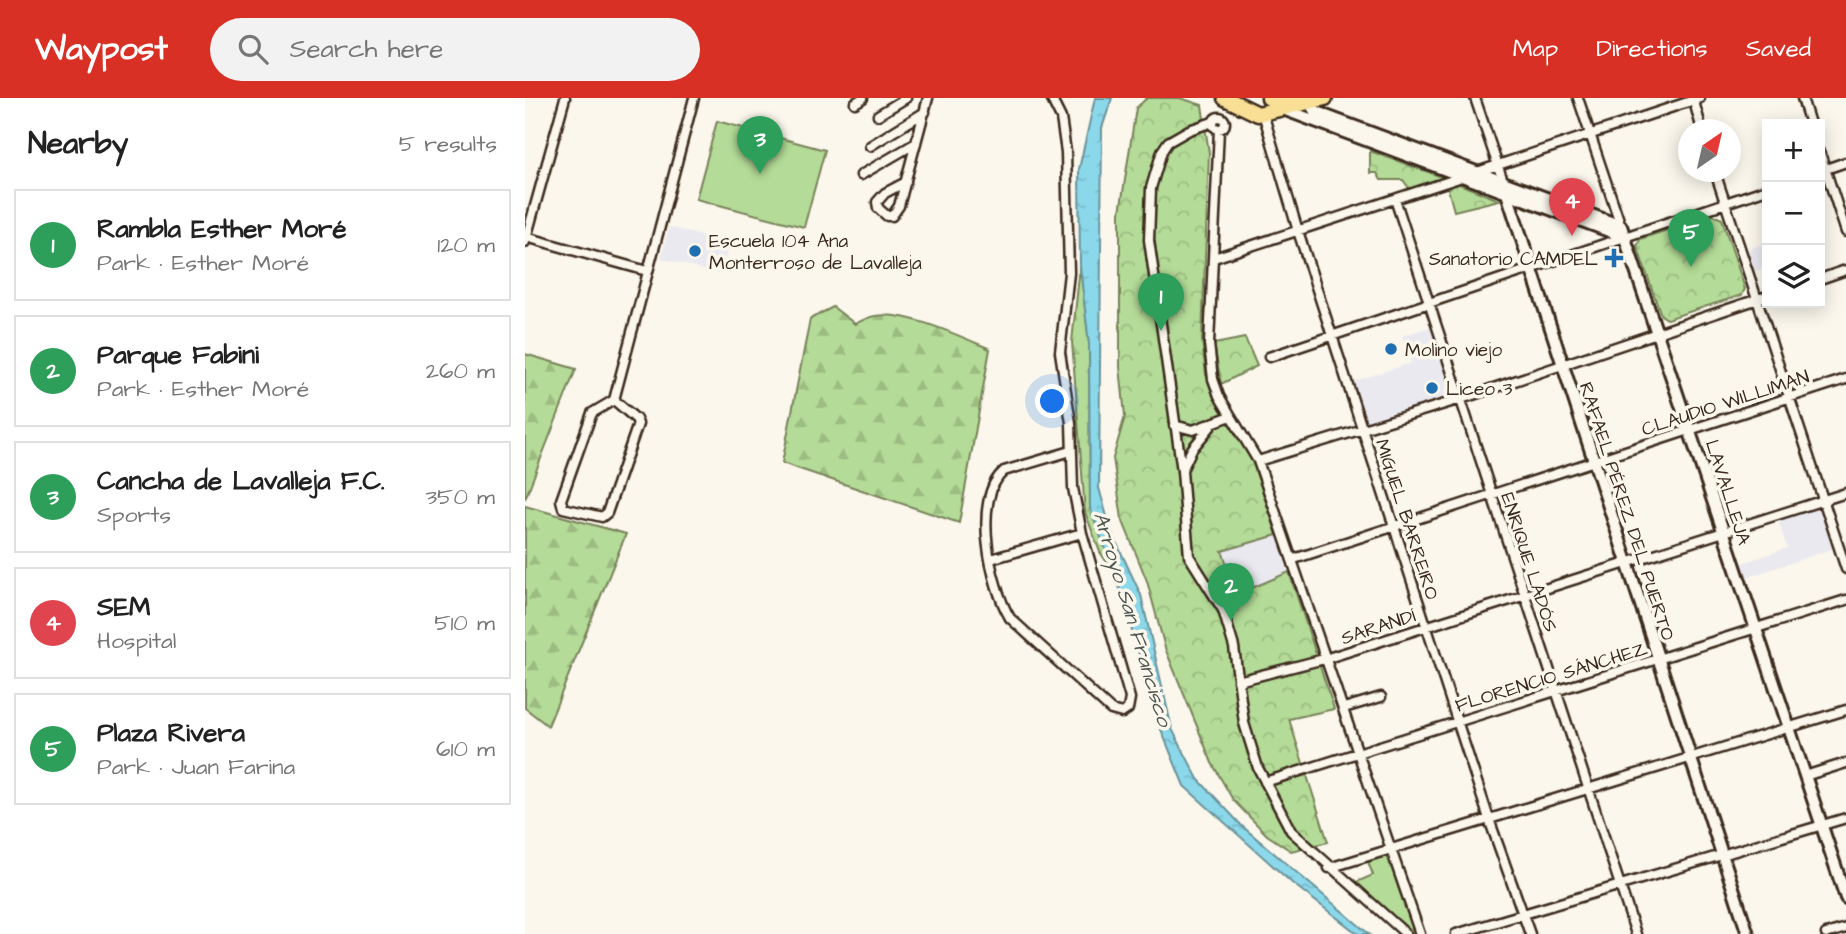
<!DOCTYPE html>
<meta charset="utf-8">
<style>
body{margin:0;font-family:"Architects Daughter",sans-serif;background:#f2f2f2;color:#222}
.controls{position:absolute;right:21px;top:21px;display:grid;overflow:hidden;border-radius:0px;box-shadow:0 4px 18px #0003}
.controls button{width:63px;height:63px;display:grid;place-items:center;padding:0;border:0;border-bottom:2px solid #e0e0e0;background:#fff;color:#222;font:35px sans-serif}
.compass{position:absolute;left:1153px;top:21px;width:63px;height:63px;border-radius:50%;background:#fff;box-shadow:0 4px 18px #0003;rotate:34deg}
.you{position:absolute;left:528px;top:304px;width:24px;height:24px;margin:-18px;border:5px solid #fff;border-radius:50%;background:#1a73e8;box-shadow:0 0 0 10px #1a73e833}
.badge{display:grid;place-items:center;width:46px;height:46px;border-radius:50%;background:#d93025;color:#fff;font-size:23px;font-weight:700}
.pin{position:absolute;translate:-50% -58px;filter:drop-shadow(0 2px 4px #0008)}
.pin::after{content:'';position:absolute;top:37px;width:24px;height:21px;background:inherit;clip-path:polygon(0 0,100% 0,50% 100%)}
.list{margin:0;padding:0;list-style:none}
h2{display:flex;justify-content:space-between;align-items:center;height:91px;margin:0;padding:0 28px;font-size:30px}
h2 small{font-size:23px;font-weight:400;color:#767676}
.list li{display:grid;grid-template-columns:46px 1fr auto;gap:21px;align-items:center;box-sizing:border-box;height:112px;margin:0 14px 14px;padding:0 14px;border:2px solid #e0e0e0;border-radius:0px}
.list b{display:block;font-size:26px;white-space:nowrap}
.list p{margin:0;font-size:23px;white-space:nowrap;color:#767676}
.list em{font-size:23px;font-style:normal;color:#767676}
.icon{flex:none;width:38px;height:38px;fill:none;stroke:currentColor;stroke-width:2;stroke-linecap:round;stroke-linejoin:round}
.map{position:relative;flex:none;width:1321px;height:836px;overflow:hidden}
header{display:flex;align-items:center;gap:42px;box-sizing:border-box;height:98px;padding:0 35px;background:#d93025;color:#fff}
header strong{font-size:33px}
nav{display:flex;gap:38px;margin-inline-start:auto;font-size:24px}
.search{width:490px;height:63px;background:#f2f2f2;display:flex;align-items:center;gap:18px;box-sizing:border-box;padding:0 24px;border-radius:38px;color:#767676;font-size:26px}
main{display:flex}
aside{flex:1;background:#fff}
.map>svg:first-child{display:block}
</style>
<header>
<strong>Waypost</strong>
<div class="search"><svg class="icon" aria-label="search" viewBox="0 0 24 24"><circle cx="10" cy="10" r="6"/><path d="M15 15l6 6"/></svg>Search here</div>
<nav><a>Map</a><a>Directions</a><a>Saved</a></nav>
</header>
<main>
<aside>
<h2>Nearby<small>5 results</small></h2>
<ul class="list">
<li><span class="badge" style="background:#2e9e5b">1</span><div><b>Rambla Esther Moré</b><p>Park · Esther Moré</p></div><em>120 m</em></li>
<li><span class="badge" style="background:#2e9e5b">2</span><div><b>Parque Fabini</b><p>Park · Esther Moré</p></div><em>260 m</em></li>
<li><span class="badge" style="background:#2e9e5b">3</span><div><b>Cancha de Lavalleja F.C.</b><p>Sports</p></div><em>350 m</em></li>
<li><span class="badge" style="background:#e0444e">4</span><div><b>SEM</b><p>Hospital</p></div><em>510 m</em></li>
<li><span class="badge" style="background:#2e9e5b">5</span><div><b>Plaza Rivera</b><p>Park · Juan Farina</p></div><em>610 m</em></li>
</ul>
</aside>
<div class="map">
<svg width="1321" height="836" viewBox="0 0 1321 836">
<defs>
<pattern id="forest-firs" width="22" height="20" patternUnits="userSpaceOnUse" patternTransform="scale(1.75)"><rect width="22" height="20" fill="#b4db97"/><path d="M5 1l3.5 6h-7zM16 11l3.5 6h-7z" fill="#9cbc82"/></pattern>
<pattern id="park-crowns" width="20" height="18" patternUnits="userSpaceOnUse" patternTransform="scale(1.75)"><rect width="20" height="18" fill="#b4db97"/><path d="M2 6a3 3 0 1 1 6 0M12 15a3 3 0 1 1 6 0" fill="none" stroke="#9cbc82"/></pattern>
<pattern id="water-ripples" width="26" height="14" patternUnits="userSpaceOnUse" patternTransform="scale(1.75)"><rect width="26" height="14" fill="#8bd8eb"/><path d="M2 4q2-2 4 0t4 0M15 11q2-2 4 0t4 0" fill="none" stroke="#79bac9"/></pattern>
</defs>
<rect width="100%" height="100%" fill="#fbf7ec"/>
<filter id="ink" filterUnits="userSpaceOnUse"><feTurbulence type="fractalNoise" baseFrequency=".0143" numOctaves="2"/><feDisplacementMap in="SourceGraphic" scale="14" xChannelSelector="R" yChannelSelector="G"/><feConvolveMatrix kernelMatrix="1 2 1 2 8 2 1 2 1" color-interpolation-filters="sRGB"/></filter>
<g filter="url(#ink)">
<path fill="#eae9f0" d="M 144,129 L 205,146 L 194,176 L 136,160 Z
M 1242,144 L 1242,169 L 1230,173 L 1223,151 Z
M 905,229 L 927,296 L 840,324 L 827,284 L 886,265 L 877,238 Z
M 1295,407 L 1310,450 L 1220,480 L 1215,466 L 1262,450 L 1253,421 Z
M 752,437 L 763,474 L 713,496 L 697,453 Z"/>
<path fill="#b4db97" stroke="#78825a" stroke-width="2" d="M 192,23 L 300,52 L 279,129 L 171,101 Z
M 862,757 L 866,762 L 892,836 L 885,836 L 827,786 L 848,777 L 843,764 Z"/>
<path fill="url(#forest-firs)" stroke="#78825a" stroke-width="2" d="M 555,168 L 564,246 L 565,410 L 591,478 L 575,454 L 560,414 L 547,244 Z
M 308,209 L 330,226 C 336,223 343,219 350,218 C 380,212 437,239 465,251 L 434,425 L 257,365 L 285,221 Z
M 0,256 L 51,271 L 0,401 Z
M 0,408 L 101,436 L 23,628 L 0,610 Z"/>
<path fill="url(#park-crowns)" stroke="#78825a" stroke-width="2" d="M 622,0 L 655,0 L 677,7 L 684,55 L 677,242 L 681,277 L 727,362 L 752,437 L 697,453 L 713,496 L 764,474 L 809,611 L 764,621 L 803,744 L 766,753 L 742,737 L 708,702 L 687,665 L 640,550 L 622,483 L 597,421 L 588,360 L 600,318 L 595,269 L 595,114 L 611,10 Z
M 845,53 L 917,79 L 916,84 L 887,94 L 878,82 L 856,82 L 852,75 L 845,75 Z
M 932,85 L 974,102 L 929,113 L 923,91 Z
M 1188,117 L 1197,121 L 1220,191 L 1217,197 L 1142,221 L 1136,217 L 1112,148 L 1115,141 Z
M 720,240 L 732,268 L 696,286 L 689,246 Z"/>
<path fill="url(#water-ripples)" stroke="#6b9299" stroke-width="2" d="M 570,0 L 587,0 L 577,30 L 574,390 L 586,433 L 616,497 L 647,631 L 673,681 L 717,728 L 844,836 L 833,836 L 767,785 L 659,688 L 635,629 L 591,478 L 565,410 L 564,246 L 555,168 L 554,71 Z"/>
<g fill="none" stroke-linecap="round" stroke-linejoin="round">
<defs>
<path id="street" d="M 526,0 L 536,20 L 541,54 L 544,175 L 535,254 L 546,325 L 548,390 L 557,435 L 605,600 L 603,611 L 597,615 L 586,612 L 485,520 C 466,489 446,401 479,373 L 546,353
M 950,0 L 978,83
M 1053,0 L 1096,128
M 1168,0 L 1177,32
M 1277,0 L 1285,26
M 330,5 L 338,0
M 738,15 L 773,133 L 964,721 L 1005,836
M 353,17 L 381,0
M688 25a6 6 0 1 1 12 0a6 6 0 1 1-12 0Z
M 688,24 L 664,32 L 643,44 L 637,53 L 626,90 L 624,142 L 657,373 L 664,458 L 698,512 L 709,549 L 719,625 L 733,670 L 766,733 L 881,836
M 694,31 L 684,246 L 688,281 L 694,298 L 733,363 L 895,836
M 345,48 L 400,14
M 1295,55 L 1321,134
M 1295,73 L 1321,64
M 952,74 L 1175,0
M 1190,74 L 1321,471
M 336,77 L 391,45
M 381,84 L 360,95 L 352,104 L 353,110 L 362,118 L 367,118 L 374,108 L 403,0
M 870,101 L 1111,836
M 1,139 L 122,173
M 0,144 L 40,0
M 689,160 L 940,78
M 1295,181 L 1321,172
M 744,259 L 1242,91
M 89,302 L 111,321 L 113,326 L 82,415 L 77,419 L 38,410 L 36,402 L 67,315 L 89,302 L 169,0
M 649,327 L 668,332 L 706,318
M 733,363 L 936,301 L 1242,198
M 657,372 L 667,351 L 686,328
M 466,461 L 557,435
M 769,461 L 1321,281
M 713,583 L 803,560 L 1321,395
M 819,610 L 856,599
M 1280,678 L 1321,665
M 740,684 L 1321,502
M 804,770 L 1321,612
M 931,836 L 1321,720
M 1301,836 L 1321,830"/>
<path id="secondary" d="M 782,0 L 789,12 L 801,18 L 1096,128 L 1321,800
M 758,11 L 1100,139
M 978,83 L 1223,836"/>
<path id="highway" d="M 700,0 L 733,16 L 800,0
M 744,0 L 771,1"/>
</defs>
<use href="#street" stroke="#3b2a1e" stroke-width="13"/>
<use href="#secondary" stroke="#3b2a1e" stroke-width="16"/>
<use href="#highway" stroke="#3b2a1e" stroke-width="19"/>
<use href="#street" stroke="#fbf7ec" stroke-width="8"/>
<use href="#secondary" stroke="#fbf7ec" stroke-width="10"/>
<use href="#highway" stroke="#f9df96" stroke-width="14"/>
</g>
</g>
<g fill="#1f6fb2" stroke="#fbf7ec" stroke-width="2.5">
<circle cx="170" cy="153" r="7"/>
<path d="M1085.5 149.5h7v7h7v7h-7v7h-7v-7h-7v-7h7z"/>
<circle cx="866" cy="251" r="7"/>
<circle cx="907" cy="290" r="7"/>
</g>
<g text-anchor="middle" stroke-width="7" stroke-linejoin="round" paint-order="stroke">
<g font-size="19" fill="#3b2a1e" stroke="#fbf7ec" text-anchor="start">
<text x="184" y="149">Escuela 104 Ana<tspan x="184" dy="22">Monterroso de Lavalleja</tspan></text>
<text x="1073" y="167" text-anchor="end">Sanatorio CAMDEL</text>
<text x="880" y="258">Molino viejo</text>
<text x="921" y="297">Liceo 3</text>
</g>
<g font-size="19" fill="#3b2a1e" stroke="#fbf7ec">
<text transform="translate(1200 304) rotate(-18)" y="7">CLAUDIO WILLIMAN</text>
<text transform="translate(1204 394) rotate(72)" y="7">LAVALLEJA</text>
<text transform="translate(1103 413) rotate(72)" y="7">RAFAEL PÉREZ DEL PUERTO</text>
<text transform="translate(883 421) rotate(72)" y="7">MIGUEL BARREIRO</text>
<text transform="translate(1005 464) rotate(72)" y="7">ENRIQUE LADÓS</text>
<text transform="translate(853 528) rotate(-18)" y="7">SARANDÍ</text>
<text transform="translate(1026 578) rotate(-17)" y="7">FLORENCIO SÁNCHEZ</text>
</g>
<g font-size="21" font-style="italic" fill="#4f5651" stroke="#fbf7ec">
<text transform="translate(608 521) rotate(73)" y="7">Arroyo San Francisco</text>
</g>
</g>
</svg>
<div class="controls">
<button>+</button>
<button>−</button>
<button><svg class="icon" aria-label="layers" viewBox="0 0 24 24"><path d="M12 4l9 5-9 5-9-5zM3 14l9 5 9-5"/></svg></button>
</div>
<svg class="compass" viewBox="-18 -18 36 36"><path d="M0-13l5 13h-10z" fill="#e53935"/><path d="M0 13l5-13h-10z" fill="#767676"/></svg>
<div class="you"></div>
<div class="pin badge" style="left:636px;top:233px;background:#2e9e5b">1</div>
<div class="pin badge" style="left:706px;top:523px;background:#2e9e5b">2</div>
<div class="pin badge" style="left:235px;top:76px;background:#2e9e5b">3</div>
<div class="pin badge" style="left:1047px;top:138px;background:#e0444e">4</div>
<div class="pin badge" style="left:1166px;top:169px;background:#2e9e5b">5</div>
</div>
</main>
